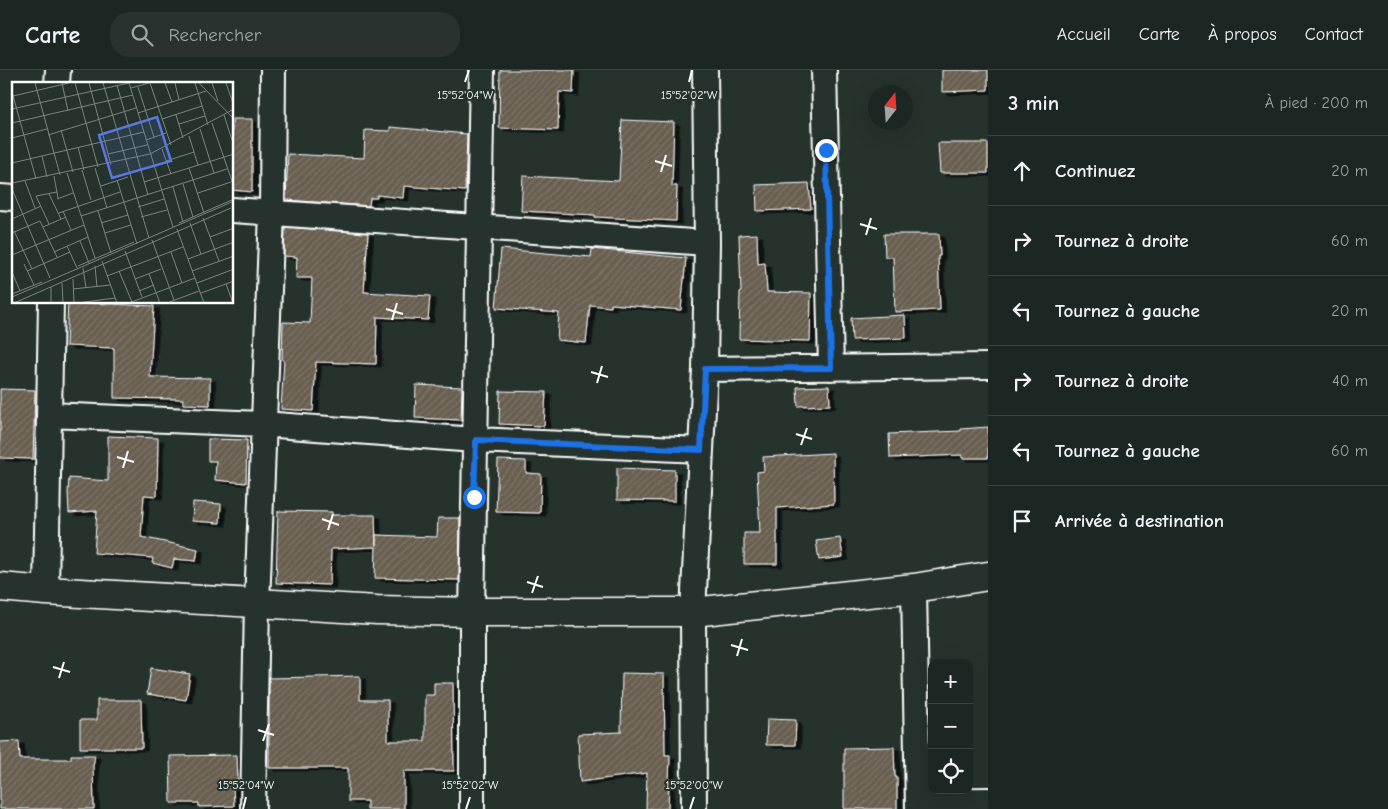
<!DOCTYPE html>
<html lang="fr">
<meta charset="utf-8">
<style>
body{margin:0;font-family:"Comic Neue",sans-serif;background:#29322f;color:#f1f3f6}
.controls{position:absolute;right:15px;bottom:15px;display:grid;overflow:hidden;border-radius:10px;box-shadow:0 5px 20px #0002}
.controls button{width:45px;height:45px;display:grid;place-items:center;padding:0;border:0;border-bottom:1px solid #3a4340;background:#1c2622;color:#f1f3f6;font:25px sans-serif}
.compass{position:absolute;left:868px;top:15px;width:45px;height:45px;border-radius:50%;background:#1c2622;box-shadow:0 5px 20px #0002;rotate:17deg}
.stop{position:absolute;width:15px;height:15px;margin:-11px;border:4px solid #1a73e8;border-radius:50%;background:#fff}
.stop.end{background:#1a73e8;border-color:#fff;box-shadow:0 1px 5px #0008}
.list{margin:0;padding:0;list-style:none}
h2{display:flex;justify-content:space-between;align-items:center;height:65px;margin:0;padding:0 20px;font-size:21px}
h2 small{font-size:16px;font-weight:400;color:#a0a5a5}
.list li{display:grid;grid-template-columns:32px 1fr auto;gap:15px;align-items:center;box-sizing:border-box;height:70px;padding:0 20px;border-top:1px solid #3a4340}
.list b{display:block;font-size:19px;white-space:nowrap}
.list em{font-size:16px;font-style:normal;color:#a0a5a5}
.icon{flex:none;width:28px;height:28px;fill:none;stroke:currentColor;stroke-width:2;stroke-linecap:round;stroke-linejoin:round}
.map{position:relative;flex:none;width:988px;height:739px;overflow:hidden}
header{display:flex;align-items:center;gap:30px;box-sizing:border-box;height:70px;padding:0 25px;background:#1c2622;border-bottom:1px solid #3a4340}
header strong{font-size:24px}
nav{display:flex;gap:28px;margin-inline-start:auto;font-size:18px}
.search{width:350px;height:45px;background:#29322f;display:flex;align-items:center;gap:12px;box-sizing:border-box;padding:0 18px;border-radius:20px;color:#a0a5a5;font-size:19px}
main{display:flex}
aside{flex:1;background:#1c2622}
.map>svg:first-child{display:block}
</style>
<header>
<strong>Carte</strong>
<div class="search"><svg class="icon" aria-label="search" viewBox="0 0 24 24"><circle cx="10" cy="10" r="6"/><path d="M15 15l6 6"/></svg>Rechercher</div>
<nav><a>Accueil</a><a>Carte</a><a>À propos</a><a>Contact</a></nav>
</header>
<main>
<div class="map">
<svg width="988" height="739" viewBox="0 0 988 739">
<defs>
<pattern id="building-hatch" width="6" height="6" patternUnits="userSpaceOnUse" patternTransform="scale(1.25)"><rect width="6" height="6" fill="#675e50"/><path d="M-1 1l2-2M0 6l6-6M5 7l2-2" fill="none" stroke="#7e766a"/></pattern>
<filter id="shadow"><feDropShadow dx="5.5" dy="3" stdDeviation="0" flood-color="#0009"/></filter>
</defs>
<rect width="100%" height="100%" fill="#26332d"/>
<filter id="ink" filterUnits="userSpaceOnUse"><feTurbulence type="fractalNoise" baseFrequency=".02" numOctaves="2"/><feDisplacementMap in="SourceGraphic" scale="10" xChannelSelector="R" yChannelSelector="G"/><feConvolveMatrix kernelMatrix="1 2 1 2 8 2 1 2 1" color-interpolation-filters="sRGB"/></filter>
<g filter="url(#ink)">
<path fill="url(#building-hatch)" stroke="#fff" filter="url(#shadow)" d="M 500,0 L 574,0 L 573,23 L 559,22 L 558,60 L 499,58 Z
M 942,0 L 988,0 L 988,20 L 942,22 Z
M 232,49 L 252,49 L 252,122 L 232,120 Z
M 622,50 L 674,52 L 672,116 L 677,116 L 676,151 L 595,147 L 595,145 L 521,141 L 523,106 L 619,111 Z
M 390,57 L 467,64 L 465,121 L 404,116 L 403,128 L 377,125 L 377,128 L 370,128 L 369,136 L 286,130 L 288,84 L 364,88 L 365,60 L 390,61 Z
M 938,73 L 988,73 L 988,103 L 940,103 Z
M 809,113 L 811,139 L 757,141 L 756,115 Z
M 285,157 L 368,163 L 364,222 L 430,226 L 428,250 L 377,247 L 376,294 L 316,292 L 313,341 L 281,339 L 284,290 L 282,290 L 283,252 L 310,253 L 312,208 L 296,208 L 297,187 L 284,186 Z
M 757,164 L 758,194 L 765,193 L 767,222 L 811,223 L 810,271 L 739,269 L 740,222 L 741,222 L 739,165 Z
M 884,164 L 939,164 L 940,186 L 938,186 L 940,240 L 895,242 L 893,187 L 885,187 Z
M 501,179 L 591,187 L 592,179 L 686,188 L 681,240 L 611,234 L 611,237 L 590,235 L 586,273 L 557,270 L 559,243 L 496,238 Z
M 68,232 L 154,236 L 150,307 L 210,308 L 210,335 L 183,334 L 183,329 L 114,328 L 114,278 L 66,276 Z
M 905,245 L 906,268 L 852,270 L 851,248 Z
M 416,315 L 462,317 L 461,350 L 415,348 Z
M 829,316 L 830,335 L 798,336 L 797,317 Z
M 0,319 L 35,320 L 33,389 L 0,388 Z
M 500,321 L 546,322 L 544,356 L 499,354 Z
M 988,357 L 988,388 L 962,388 L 962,385 L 890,388 L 889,364 L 961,361 L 961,359 Z
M 108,366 L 158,368 L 157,426 L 144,425 L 141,467 L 198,479 L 196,491 L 174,489 L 172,498 L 152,493 L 153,488 L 94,483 L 97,441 L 69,443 L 68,422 L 69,408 L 108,411 Z
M 208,369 L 247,370 L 246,413 L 215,410 L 216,391 L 208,391 Z
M 833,383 L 834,434 L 777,438 L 777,494 L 744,494 L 744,463 L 760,463 L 757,402 L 764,401 L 763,387 Z
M 498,390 L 526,391 L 526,403 L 541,404 L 540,443 L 496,442 Z
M 617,398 L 675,400 L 675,431 L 617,430 Z
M 193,432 L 221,434 L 220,453 L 192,451 Z
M 278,441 L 332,442 L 332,445 L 375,445 L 376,476 L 376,465 L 437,467 L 438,448 L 460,448 L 459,510 L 375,508 L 376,477 L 331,479 L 330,515 L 276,513 Z
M 840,468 L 843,487 L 819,490 L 816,471 Z
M 151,598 L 190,604 L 186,630 L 147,624 Z
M 622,603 L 664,604 L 665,685 L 670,685 L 668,739 L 646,739 L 647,703 L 580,712 L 578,664 L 621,662 Z
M 360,606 L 360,630 L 388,630 L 388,671 L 425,671 L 425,625 L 434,625 L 434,613 L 453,613 L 454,701 L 404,701 L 404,739 L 367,739 L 367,731 L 348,731 L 348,698 L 269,698 L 269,608 Z
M 97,630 L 141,630 L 142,678 L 80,678 L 80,650 L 97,650 Z
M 767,649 L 796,650 L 795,675 L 766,675 Z
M 19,671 L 20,689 L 71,689 L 71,685 L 95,685 L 93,696 L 94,739 L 0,739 L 0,672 Z
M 894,677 L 895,707 L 897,707 L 897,739 L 844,739 L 844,678 Z
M 237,685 L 238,715 L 233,715 L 234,736 L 199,737 L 199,733 L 171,733 L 170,686 Z"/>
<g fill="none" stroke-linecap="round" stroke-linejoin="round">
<defs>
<path id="minor" d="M 824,0 L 831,298
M 57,14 L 58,0
M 0,127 L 14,128
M 232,140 L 707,173
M 705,299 L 988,296
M 49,345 L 263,354 L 475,370 L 701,380
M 914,518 L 918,739
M 46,521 L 51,232
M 918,731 L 988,730
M 253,739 L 257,534 L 272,142 L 273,0
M 472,739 L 472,542 L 482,0
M 694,739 L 693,542 L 705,299 L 707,173 L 705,0"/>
<path id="tertiary" d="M 0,517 L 46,521 L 377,540 L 472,542 L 693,542 L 914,518 L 988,506"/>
</defs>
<use href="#minor" stroke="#fff" stroke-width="28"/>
<use href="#tertiary" stroke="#fff" stroke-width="31"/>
<use href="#minor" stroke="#26332d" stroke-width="24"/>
<use href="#tertiary" stroke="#26332d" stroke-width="28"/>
</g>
</g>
<g fill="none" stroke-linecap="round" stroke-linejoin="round" filter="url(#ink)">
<path stroke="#1a73e8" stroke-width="6" d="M 474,427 L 476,370 L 701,380 L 705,299 L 831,298 L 826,80"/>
</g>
<path fill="none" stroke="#fff" stroke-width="2" d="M 465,12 L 469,0M 689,12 L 692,0M 655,91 L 672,96M 661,102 L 666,85M 860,154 L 877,159M 866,165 L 871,148M 386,239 L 403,244M 392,250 L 397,233M 591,302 L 608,307M 597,313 L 602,296M 796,364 L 812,369M 801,375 L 807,358M 117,387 L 134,392M 123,398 L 128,381M 322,449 L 339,455M 328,460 L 333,444M 527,512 L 543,517M 532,523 L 538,506M 731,575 L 748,580M 737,586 L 742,569M 53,597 L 70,602M 59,608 L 64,592M 258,660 L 274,665M 263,671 L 269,654M 243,739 L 246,727M 466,739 L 470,727M 690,739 L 694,727"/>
<g transform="translate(12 12)">
<rect width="221" height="221" fill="#26332d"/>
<path fill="none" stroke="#7d8581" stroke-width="1" d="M 23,1 L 48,93M 50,1 L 56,29M 63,1 L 86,85M 77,1 L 99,83M 91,1 L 137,156M 138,1 L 159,63M 153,1 L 160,20M 163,1 L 167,18M 183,1 L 196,43M 187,1 L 222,37M 200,1 L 206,19M 214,1 L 222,24M 105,3 L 136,113M 126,5 L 142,55M 119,6 L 137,1M 0,10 L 24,97M 1,14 L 57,1M 0,27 L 117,1 L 161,145M 126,31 L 194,9M 164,33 L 171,56M 212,33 L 220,58M 150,37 L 190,24M 0,41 L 121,13M 200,41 L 222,105M 167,42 L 193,34M 188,47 L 202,91M 49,48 L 61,90M 36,53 L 124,26M 177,54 L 186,83M 0,56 L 35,47M 134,58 L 154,51M 66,65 L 72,88M 150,67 L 159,92M 96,72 L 135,63M 30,74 L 35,95M 154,79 L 182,70M 0,81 L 132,50M 83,86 L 95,126M 177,86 L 192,131M 70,88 L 79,118M 55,91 L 83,176M 42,94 L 46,116M 105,98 L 125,162M 13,99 L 23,126M 132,100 L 222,72M 0,101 L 138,72 L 222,27M 171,102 L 181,135M 89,104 L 116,95M 161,105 L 171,140M 0,107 L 38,196M 186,111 L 219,100M 37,112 L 49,137M 24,114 L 37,142M 24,114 L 45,110M 45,117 L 61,111M 126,125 L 152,117M 51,129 L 59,148M 86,129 L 99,171M 47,131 L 108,110M 69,134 L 215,87M 129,135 L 155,128M 191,136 L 207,179M 0,137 L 29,124M 89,141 L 116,133M 167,141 L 222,117M 178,141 L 189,172M 31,145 L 54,135M 165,147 L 192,221M 2,149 L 20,187M 0,151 L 28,139 L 45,175M 93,151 L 119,143M 198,155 L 222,146M 140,158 L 162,218M 68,159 L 77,181M 55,164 L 65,186M 113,169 L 130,215M 42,170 L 76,155M 159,170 L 170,201M 0,173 L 72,143M 176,177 L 222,160M 90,179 L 105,221M 12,182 L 22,203M 66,184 L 122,160M 83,184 L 85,205M 71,186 L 74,206M 15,189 L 58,170M 107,189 L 120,220M 180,189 L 222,174M 0,190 L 8,209M 137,192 L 148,221M 95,194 L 171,165M 61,197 L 62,221M 123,197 L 149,187M 50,201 L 51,221M 185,201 L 222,187M 214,202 L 221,221M 39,205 L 39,221M 61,207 L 98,203M 127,209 L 142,203M 189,211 L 222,199M 0,212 L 30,200M 0,215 L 222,119M 2,221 L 219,126M 65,221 L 103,216M 117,221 L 183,196M 155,221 L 187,209"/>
<path fill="#567ae2" fill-opacity="0.15" stroke="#567ae2" stroke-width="2.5" d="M 145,35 L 159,79 L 100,96 L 87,53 Z"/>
<rect width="221" height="221" fill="none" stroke="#fff" stroke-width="2.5"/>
</g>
<g font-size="12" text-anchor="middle" fill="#fff" stroke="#26332d" stroke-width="4" stroke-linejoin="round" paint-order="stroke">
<text x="465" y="29">15°52'04"W</text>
<text x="689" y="29">15°52'02"W</text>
<text x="246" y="719">15°52'04"W</text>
<text x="470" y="719">15°52'02"W</text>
<text x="694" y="719">15°52'00"W</text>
</g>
</svg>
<div class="controls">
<button>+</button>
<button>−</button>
<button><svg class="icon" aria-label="locate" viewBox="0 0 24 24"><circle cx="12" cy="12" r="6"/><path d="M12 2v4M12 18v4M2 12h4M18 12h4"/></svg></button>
</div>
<svg class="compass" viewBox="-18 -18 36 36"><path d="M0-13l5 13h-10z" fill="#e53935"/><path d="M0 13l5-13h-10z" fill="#a0a5a5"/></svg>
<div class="stop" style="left:474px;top:427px"></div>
<div class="stop end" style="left:826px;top:80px"></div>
</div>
<aside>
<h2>3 min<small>À pied · 200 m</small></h2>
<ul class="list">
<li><svg class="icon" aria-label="ahead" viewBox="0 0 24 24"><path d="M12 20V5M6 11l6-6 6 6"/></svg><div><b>Continuez</b></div><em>20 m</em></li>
<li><svg class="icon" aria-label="right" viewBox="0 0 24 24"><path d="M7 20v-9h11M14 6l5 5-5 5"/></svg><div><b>Tournez à droite</b></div><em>60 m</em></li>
<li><svg class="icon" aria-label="left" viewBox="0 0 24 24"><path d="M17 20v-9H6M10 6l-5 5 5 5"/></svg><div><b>Tournez à gauche</b></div><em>20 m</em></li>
<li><svg class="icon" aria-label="right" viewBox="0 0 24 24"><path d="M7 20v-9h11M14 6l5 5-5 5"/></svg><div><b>Tournez à droite</b></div><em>40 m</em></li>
<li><svg class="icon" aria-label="left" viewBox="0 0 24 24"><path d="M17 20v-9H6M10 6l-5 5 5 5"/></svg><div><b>Tournez à gauche</b></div><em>60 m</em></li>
<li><svg class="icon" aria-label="arrive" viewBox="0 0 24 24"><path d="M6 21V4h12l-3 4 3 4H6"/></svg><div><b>Arrivée à destination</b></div></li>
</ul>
</aside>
</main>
